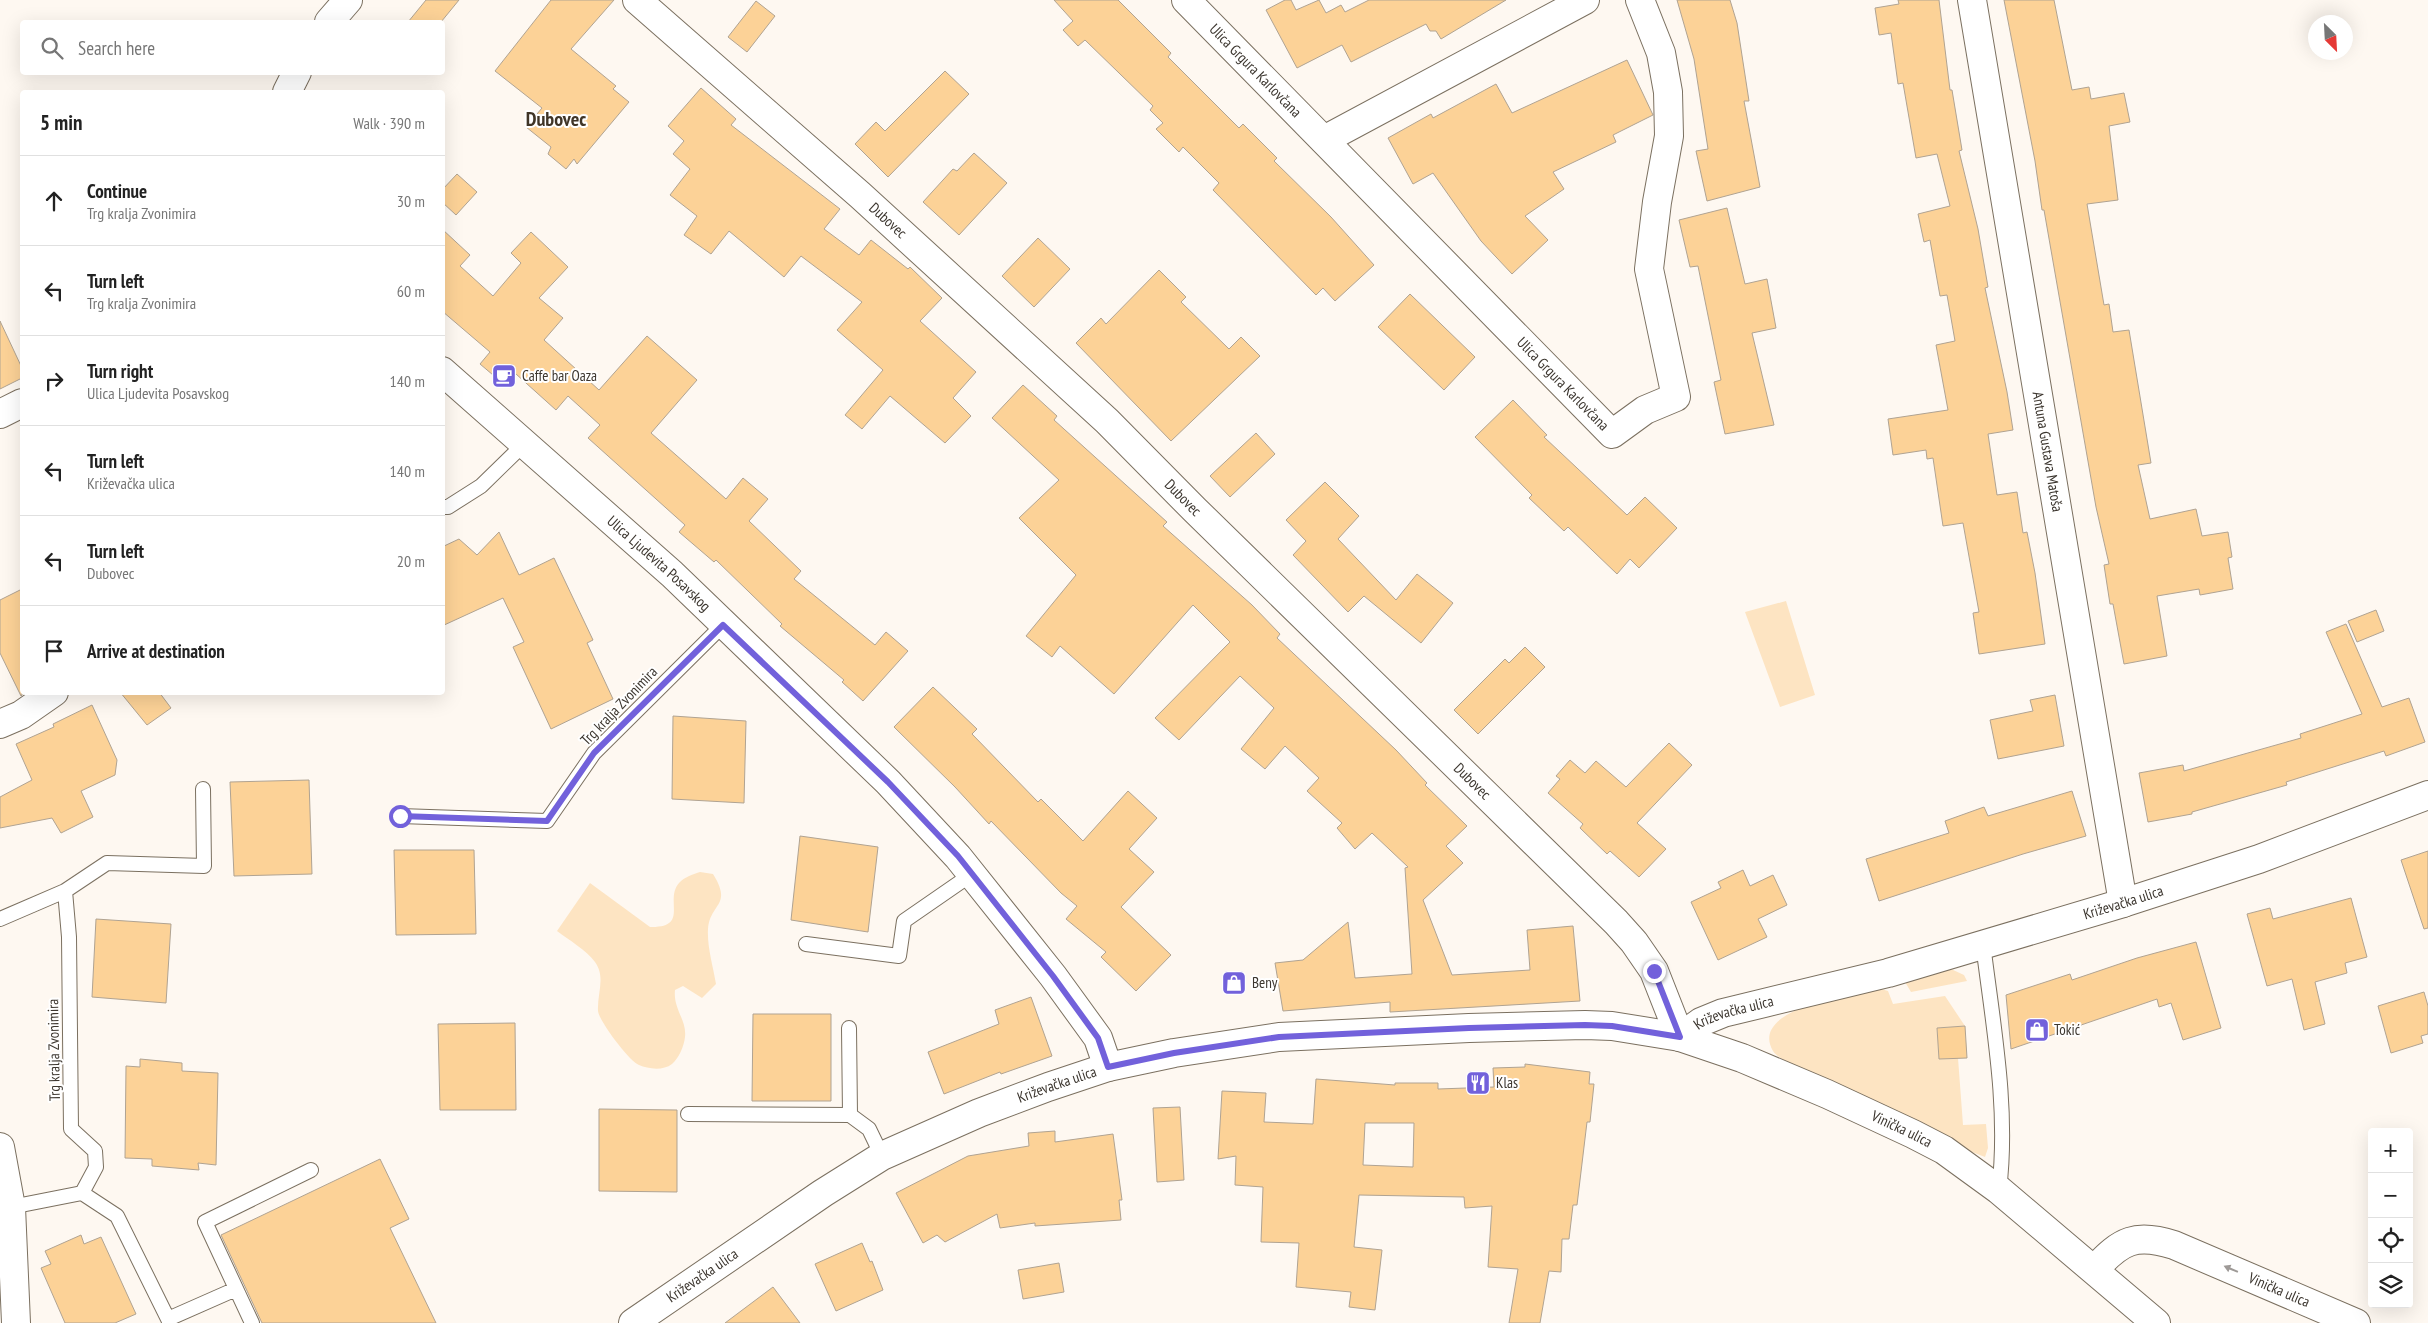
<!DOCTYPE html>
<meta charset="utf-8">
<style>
body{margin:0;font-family:"PT Sans Narrow",sans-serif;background:#f6f6f6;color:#222}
.controls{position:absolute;right:15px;bottom:15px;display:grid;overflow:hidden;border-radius:5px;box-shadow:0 5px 20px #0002}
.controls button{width:45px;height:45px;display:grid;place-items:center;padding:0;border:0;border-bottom:1px solid #e0e0e0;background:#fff;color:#222;font:25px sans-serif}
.compass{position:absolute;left:2308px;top:15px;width:45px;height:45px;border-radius:50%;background:#fff;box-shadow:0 5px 20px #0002;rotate:156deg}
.stop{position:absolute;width:15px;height:15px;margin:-11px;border:4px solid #7261db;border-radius:50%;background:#fff}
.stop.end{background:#7261db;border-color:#fff;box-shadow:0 1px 5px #0008}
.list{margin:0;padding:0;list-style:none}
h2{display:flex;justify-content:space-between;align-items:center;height:65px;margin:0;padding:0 20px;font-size:21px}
h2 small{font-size:16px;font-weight:400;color:#767676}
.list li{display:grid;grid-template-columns:32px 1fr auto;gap:15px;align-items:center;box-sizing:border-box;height:90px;padding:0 20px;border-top:1px solid #e0e0e0}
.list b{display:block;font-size:19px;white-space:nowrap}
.list p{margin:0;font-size:16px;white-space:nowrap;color:#767676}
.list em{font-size:16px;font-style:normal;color:#767676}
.icon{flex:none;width:28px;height:28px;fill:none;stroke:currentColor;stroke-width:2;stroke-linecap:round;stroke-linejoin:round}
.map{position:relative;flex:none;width:2428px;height:1323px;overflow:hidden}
.search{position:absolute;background:#fff;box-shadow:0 5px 20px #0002;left:20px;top:20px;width:425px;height:55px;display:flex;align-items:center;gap:12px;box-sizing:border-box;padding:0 18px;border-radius:5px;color:#767676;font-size:19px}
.panel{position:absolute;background:#fff;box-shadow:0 5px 20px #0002;left:20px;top:90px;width:425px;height:605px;border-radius:5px}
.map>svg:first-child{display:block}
</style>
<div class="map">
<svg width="2428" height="1323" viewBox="0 0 2428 1323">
<rect width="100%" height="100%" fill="#fef8f1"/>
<path fill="#fde4c2" d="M 1786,601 L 1815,695 L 1780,707 L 1745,612 Z
M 700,872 L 713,874 C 733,906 710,903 708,929 C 707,947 713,966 716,984 L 702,998 L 683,986 L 675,990 C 673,1009 687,1020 685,1037 C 684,1046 679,1058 672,1064 C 663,1071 648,1069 639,1065 C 629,1061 599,1021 598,1011 C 597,994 606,977 595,962 C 586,950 569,940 557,931 L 590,883 L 650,927 C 690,928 664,900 679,883 C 684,877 694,874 700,872 Z
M 1951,969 L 1964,975 L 1967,981 L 1911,992 L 1905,982 L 1939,971 Z
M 1878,988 L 1888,991 L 1893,1004 L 1945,996 L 1965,1026 L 1937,1028 L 1939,1058 L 1958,1058 L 1963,1125 L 1986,1124 L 1988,1148 L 1985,1157 L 1954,1145 L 1791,1066 C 1786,1061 1776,1056 1773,1051 C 1748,1008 1854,994 1878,988 Z"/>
<path fill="#fcd297" stroke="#b0a392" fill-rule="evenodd" d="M 426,0 L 459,0 L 441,22 L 408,22 Z
M 551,0 L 614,0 L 571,49 L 616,86 L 613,89 L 629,102 L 577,164 L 574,159 L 566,169 L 548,154 L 551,147 L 526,127 L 542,108 L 495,71 Z
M 1054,0 L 1118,0 L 1171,53 L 1168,57 L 1239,128 L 1243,124 L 1277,158 L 1274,161 L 1331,217 L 1374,265 L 1335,301 L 1323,288 L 1316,295 L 1213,190 L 1219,183 L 1183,147 L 1179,152 L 1156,129 L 1163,123 L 1150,110 L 1153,106 L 1085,40 L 1078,46 L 1063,30 L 1073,21 Z
M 1285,0 L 1291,0 L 1296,10 L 1319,0 L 1326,13 L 1341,5 L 1345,12 L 1369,0 L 1506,0 L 1441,39 L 1436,31 L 1430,31 L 1426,24 L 1351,62 L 1342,45 L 1297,68 L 1266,10 Z
M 1677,0 L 1730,0 L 1737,23 L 1749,101 L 1744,101 L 1760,187 L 1707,201 L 1696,151 L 1708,149 L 1694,59 Z
M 1898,0 L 1939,0 L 1950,90 L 1952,90 L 1962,150 L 1959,151 L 1978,229 L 1988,287 L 1985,288 L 2007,392 L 2013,430 L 1988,434 L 1997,495 L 2017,492 L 2023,533 L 2027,532 L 2035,573 L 2045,644 L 1979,654 L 1973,613 L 1979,612 L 1963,523 L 1943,526 L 1933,458 L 1927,459 L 1926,450 L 1893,455 L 1888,419 L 1948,410 L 1936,345 L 1955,341 L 1947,295 L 1940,296 L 1930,240 L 1924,242 L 1918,214 L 1950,206 L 1937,154 L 1916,158 L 1903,83 L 1898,84 L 1891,33 L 1879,35 L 1875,8 L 1899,4 Z
M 2004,0 L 2054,0 L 2072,90 L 2089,87 L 2091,99 L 2124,93 L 2130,122 L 2109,126 L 2118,200 L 2087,204 L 2104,305 L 2109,304 L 2113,332 L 2129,330 L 2151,463 L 2138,465 L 2150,519 L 2196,509 L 2202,536 L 2228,532 L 2232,557 L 2228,558 L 2233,589 L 2200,595 L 2199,589 L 2157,596 L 2167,656 L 2124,664 L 2113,604 L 2110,604 L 2104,565 L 2109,564 L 2096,507 L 2044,210 L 2042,210 L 2035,161 Z
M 756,1 L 775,16 L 747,52 L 728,37 Z
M 1627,60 L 1653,115 L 1613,135 L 1616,142 L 1553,172 L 1564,189 L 1525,216 L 1548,240 L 1512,274 L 1481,241 L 1433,173 L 1413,184 L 1388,138 L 1431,114 L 1433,118 L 1496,84 L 1512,113 Z
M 945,71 L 969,94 L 888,177 L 855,144 L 876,122 L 885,131 Z
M 701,88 L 736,119 L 731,125 L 840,209 L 824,229 L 859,255 L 871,240 L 908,269 L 910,267 L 942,298 L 920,321 L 976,372 L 953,398 L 971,416 L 945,443 L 890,396 L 862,429 L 845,415 L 883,370 L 837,330 L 862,302 L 801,256 L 784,277 L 729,231 L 711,254 L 684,235 L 697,216 L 670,195 L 690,169 L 673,154 L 684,141 L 668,126 Z
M 974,153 L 1007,183 L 959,235 L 923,202 L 953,169 L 957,171 Z
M 457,174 L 477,192 L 456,215 L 442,202 L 442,190 Z
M 1727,208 L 1745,284 L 1767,279 L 1776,328 L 1752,333 L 1774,425 L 1725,434 L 1714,382 L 1721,380 L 1698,266 L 1690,267 L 1679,220 Z
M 442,229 L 470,255 L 460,266 L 493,296 L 521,263 L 511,253 L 531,232 L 568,267 L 539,298 L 563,318 L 544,340 L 599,390 L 647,336 L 697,380 L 651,433 L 726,499 L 743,478 L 768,499 L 749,521 L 801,571 L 794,579 L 875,645 L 886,632 L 908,651 L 863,701 L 842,682 L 844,680 L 780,626 L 782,624 L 716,560 L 714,562 L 679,532 L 685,525 L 588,438 L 600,425 L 568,396 L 556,410 L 516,374 L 506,386 L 480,364 L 490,352 L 442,311 Z
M 1038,238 L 1070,269 L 1034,307 L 1002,276 Z
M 1159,270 L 1186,297 L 1181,302 L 1229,349 L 1241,337 L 1260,356 L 1171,441 L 1076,343 L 1101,318 L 1106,324 Z
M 1410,294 L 1475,357 L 1444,390 L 1378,327 Z
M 0,321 L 22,368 L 22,378 L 0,389 Z
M 1023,385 L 1057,416 L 1054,420 L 1167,522 L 1163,526 L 1252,605 L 1280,634 L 1277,638 L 1396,750 L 1427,783 L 1425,785 L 1467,826 L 1446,846 L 1463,863 L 1423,900 L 1452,975 L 1530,970 L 1527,930 L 1573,926 L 1580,1001 L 1390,1012 L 1390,1002 L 1283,1011 L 1275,963 L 1303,960 L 1348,922 L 1355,978 L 1412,974 L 1405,868 L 1408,867 L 1372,833 L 1355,849 L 1337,828 L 1342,823 L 1307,791 L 1319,778 L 1285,746 L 1265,769 L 1241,749 L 1274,708 L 1240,676 L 1179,740 L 1155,718 L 1230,642 L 1193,605 L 1114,694 L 1060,646 L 1052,657 L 1026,636 L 1076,575 L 1019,518 L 1059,480 L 992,418 Z
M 1513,400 L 1547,435 L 1544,437 L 1627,515 L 1645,497 L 1677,528 L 1639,568 L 1630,559 L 1617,574 L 1568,527 L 1564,531 L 1529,498 L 1532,495 L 1475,437 Z
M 1256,433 L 1275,454 L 1230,497 L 1210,476 Z
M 1325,482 L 1359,516 L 1338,539 L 1396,600 L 1417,574 L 1453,603 L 1421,643 L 1364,596 L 1348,612 L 1293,555 L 1306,541 L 1286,520 Z
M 499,532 L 519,575 L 554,558 L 593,640 L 587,643 L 613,699 L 551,729 L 513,647 L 524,642 L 503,598 L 442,626 L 442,547 L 459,539 L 477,555 Z
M 22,589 L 22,695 L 21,696 L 0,653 L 0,600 Z
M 2376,610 L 2384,631 L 2357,642 L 2348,621 Z
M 2346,624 L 2382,707 L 2409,698 L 2425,742 L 2386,756 L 2384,751 L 2286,782 L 2287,785 L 2192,812 L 2192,814 L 2148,822 L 2139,773 L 2183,765 L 2184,771 L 2301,738 L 2300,734 L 2362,714 L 2326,632 Z
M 1525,647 L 1545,667 L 1478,734 L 1454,710 L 1505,659 L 1509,663 Z
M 933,687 L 977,729 L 972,734 L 1038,802 L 1041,799 L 1083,841 L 1128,791 L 1157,818 L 1129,849 L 1154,872 L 1121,907 L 1171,955 L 1136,991 L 1101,957 L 1106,952 L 1066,919 L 1077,906 L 1061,893 L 991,821 L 989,824 L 955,787 L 894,727 Z
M 120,692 L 159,692 L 171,708 L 147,725 Z
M 2055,695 L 2064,746 L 1998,759 L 1990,720 L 2033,711 L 2030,700 Z
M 92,705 L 117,760 L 115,775 L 81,791 L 93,817 L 61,833 L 52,818 L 0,828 L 0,797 L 32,780 L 16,744 L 54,727 L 53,724 Z
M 673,716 L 746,721 L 744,803 L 672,799 Z
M 1669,743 L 1692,765 L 1637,823 L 1666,849 L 1639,877 L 1610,851 L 1607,854 L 1580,828 L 1583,824 L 1548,793 L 1560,779 L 1556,776 L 1570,760 L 1585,773 L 1596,761 L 1626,787 Z
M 309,780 L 312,874 L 234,876 L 230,782 Z
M 2072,791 L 2086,836 L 2023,854 L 1879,901 L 1866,859 L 1949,833 L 1945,821 L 1984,807 L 1988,816 Z
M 800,836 L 878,847 L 868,932 L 791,920 Z
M 394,850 L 474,850 L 476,934 L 396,935 Z
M 2428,851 L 2428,928 L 2424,929 L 2401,860 Z
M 1743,870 L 1750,886 L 1773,875 L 1787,905 L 1758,919 L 1767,937 L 1718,960 L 1691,902 L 1721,888 L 1718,882 Z
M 2351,898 L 2367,957 L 2345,963 L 2347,973 L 2315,982 L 2325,1024 L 2304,1030 L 2292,979 L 2267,986 L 2247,914 L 2270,908 L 2273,919 Z
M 96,919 L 171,924 L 166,1003 L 92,997 Z
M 2196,942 L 2221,1028 L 2183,1040 L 2171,1003 L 2159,1007 L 2157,999 L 2011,1049 L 2006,995 L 2070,974 L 2072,980 L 2137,958 Z
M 2424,992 L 2428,1006 L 2428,1034 L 2421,1036 L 2423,1043 L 2391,1053 L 2378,1006 Z
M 1031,997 L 1052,1056 L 1001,1074 L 1000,1072 L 944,1094 L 928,1052 L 999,1024 L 995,1010 Z
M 753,1014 L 831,1014 L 831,1101 L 752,1101 Z
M 515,1023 L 516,1110 L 440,1110 L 438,1024 Z
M 1965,1026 L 1967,1058 L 1939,1059 L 1937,1028 Z
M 140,1059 L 182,1063 L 182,1071 L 218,1073 L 216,1165 L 198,1163 L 199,1170 L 152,1166 L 152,1159 L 125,1158 L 126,1066 L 140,1067 Z
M 1525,1064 L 1590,1072 L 1589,1084 L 1594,1084 L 1590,1122 L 1587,1122 L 1577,1205 L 1573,1205 L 1569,1239 L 1562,1239 L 1561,1272 L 1549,1271 L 1540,1323 L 1509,1323 L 1518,1269 L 1488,1267 L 1492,1206 L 1465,1208 L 1464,1197 L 1359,1195 L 1354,1247 L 1382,1250 L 1375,1310 L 1349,1307 L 1351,1292 L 1296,1287 L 1299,1243 L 1261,1242 L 1263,1187 L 1235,1185 L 1236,1156 L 1218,1159 L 1222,1091 L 1266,1093 L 1264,1122 L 1313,1124 L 1316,1079 L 1395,1085 L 1395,1083 L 1438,1083 L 1438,1089 L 1494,1087 L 1493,1068 L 1525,1067 ZM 1365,1123 L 1414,1123 L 1413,1167 L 1363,1165 Z
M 1180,1107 L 1184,1180 L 1157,1182 L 1153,1108 Z
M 599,1109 L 677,1110 L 677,1192 L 599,1191 Z
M 1055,1131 L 1055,1142 L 1113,1134 L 1122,1200 L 1119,1200 L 1121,1220 L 1035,1226 L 1035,1223 L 1000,1228 L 997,1214 L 945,1242 L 937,1235 L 923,1243 L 896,1193 L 968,1156 L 1029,1146 L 1028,1133 Z
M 380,1159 L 409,1219 L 390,1228 L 436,1323 L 262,1323 L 221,1235 Z
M 81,1235 L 84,1244 L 101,1237 L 136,1314 L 115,1323 L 65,1323 L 41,1268 L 51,1264 L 45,1251 Z
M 862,1243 L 870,1262 L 872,1261 L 883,1290 L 836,1311 L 815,1264 Z
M 1059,1263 L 1064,1292 L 1023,1299 L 1018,1270 Z
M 773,1287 L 800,1323 L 725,1323 Z"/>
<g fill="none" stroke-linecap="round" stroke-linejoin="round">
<defs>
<path id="service" d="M 442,507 L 448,507 L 481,486 L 523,445
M 400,816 L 547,821 L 594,753 L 723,625
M 65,891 L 107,863 L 204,866 L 203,789
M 0,919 L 65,891 L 69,937 L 71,1129 L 95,1151 L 96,1167 L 82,1193 L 11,1207
M 806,944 L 899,956 L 904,921 L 972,874
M 1983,944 C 1993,1025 2009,1109 1999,1190
M 849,1028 L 850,1115 L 869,1129 L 882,1156
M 688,1114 L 850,1115
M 82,1193 L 117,1216 L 170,1323
M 168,1319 L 236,1289
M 252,1323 L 205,1222 L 311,1170"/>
<g id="minor">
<path id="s1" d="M 1186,0 L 1612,434 L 1645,410 L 1676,397 L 1649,269 L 1657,202 L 1669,136 L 1668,92 L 1661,53 L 1640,0"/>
<path id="s2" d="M 1972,0 L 2123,903"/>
<path d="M 329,22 L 348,0"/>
<path d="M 287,92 L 297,72"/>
<path d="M 1324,140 L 1585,0"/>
<path id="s3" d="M 442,371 L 672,574 L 888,782 L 958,857 L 1053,976 L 1098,1038 L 1108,1067"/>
<path d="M 0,414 L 22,403"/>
<path d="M 0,724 L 21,715 L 54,692"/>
<path id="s4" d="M 1680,1037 L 1701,1022 L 1723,1013 L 1888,973 L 2123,903 L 2259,859 L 2428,795"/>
<path d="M 0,1147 L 11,1207 L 16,1323"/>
<path id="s5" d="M 2095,1269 C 2121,1240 2136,1233 2174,1245 L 2356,1323"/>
</g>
<g id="secondary">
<path id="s6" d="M 637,0 L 860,195 L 1107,421 L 1195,510 L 1616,922 L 1634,942 L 1654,971 L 1680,1037"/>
<path id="s7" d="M 633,1323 L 823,1193 L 882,1156 L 979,1113 L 1048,1087 L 1108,1067 L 1174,1053 L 1279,1037 L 1469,1028 L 1585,1025 L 1612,1026 L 1680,1037 L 1742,1058 L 1827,1094 L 1913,1134 L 1944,1150 L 1999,1190 L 2156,1323"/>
</g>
</defs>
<use href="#service" stroke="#7b7060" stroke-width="16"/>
<use href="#minor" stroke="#7b7060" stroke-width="30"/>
<use href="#secondary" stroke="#7b7060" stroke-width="30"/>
<use href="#service" stroke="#fff" stroke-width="14"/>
<use href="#minor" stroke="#fff" stroke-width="28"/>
<use href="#secondary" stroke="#fff" stroke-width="28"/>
</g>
<defs><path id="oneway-solid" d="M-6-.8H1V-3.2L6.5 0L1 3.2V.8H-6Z" transform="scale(1.25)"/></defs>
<use fill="#9e9a97" href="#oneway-solid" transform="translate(2231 1269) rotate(-157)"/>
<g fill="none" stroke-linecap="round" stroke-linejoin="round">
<path stroke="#7261db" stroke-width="6" d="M 400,816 L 547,821 L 594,753 L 723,625 L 888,782 L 958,856 L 1053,976 L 1098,1038 L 1108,1067 L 1174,1053 L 1279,1037 L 1469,1028 L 1585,1025 L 1612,1026 L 1680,1037 L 1654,971"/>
</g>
<defs>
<symbol id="cafe-square" viewBox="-11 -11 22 22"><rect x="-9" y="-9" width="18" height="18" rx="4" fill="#7261db" stroke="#fff"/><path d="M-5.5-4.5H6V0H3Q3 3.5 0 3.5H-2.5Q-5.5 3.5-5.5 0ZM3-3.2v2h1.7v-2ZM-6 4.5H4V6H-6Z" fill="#fff"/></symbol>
<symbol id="shop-square" viewBox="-11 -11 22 22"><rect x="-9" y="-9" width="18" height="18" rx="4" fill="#7261db" stroke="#fff"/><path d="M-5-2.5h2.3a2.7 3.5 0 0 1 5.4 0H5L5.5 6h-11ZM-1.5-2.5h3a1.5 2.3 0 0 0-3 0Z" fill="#fff"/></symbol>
<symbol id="restaurant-square" viewBox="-11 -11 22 22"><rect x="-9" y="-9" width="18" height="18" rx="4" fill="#7261db" stroke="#fff"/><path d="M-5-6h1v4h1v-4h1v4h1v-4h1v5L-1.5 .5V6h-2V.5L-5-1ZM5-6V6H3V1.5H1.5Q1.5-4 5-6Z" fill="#fff"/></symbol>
</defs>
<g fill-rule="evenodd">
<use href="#cafe-square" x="490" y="362" width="28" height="28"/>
<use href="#shop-square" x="1220" y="969" width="28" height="28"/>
<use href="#shop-square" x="2023" y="1016" width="28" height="28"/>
<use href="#restaurant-square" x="1464" y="1069" width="28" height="28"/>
</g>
<g text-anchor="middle" stroke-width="4" stroke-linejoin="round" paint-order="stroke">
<g font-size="15" fill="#3c362f" stroke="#fff">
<text dy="5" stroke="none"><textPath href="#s1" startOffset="99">Ulica Grgura Karlovčana</textPath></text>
<text dy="5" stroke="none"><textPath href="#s6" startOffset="334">Dubovec</textPath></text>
<text dy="5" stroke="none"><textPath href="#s1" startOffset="538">Ulica Grgura Karlovčana</textPath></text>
<text dy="5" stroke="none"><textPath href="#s2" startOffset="458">Antuna Gustava Matoša</textPath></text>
<text dy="5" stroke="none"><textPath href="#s6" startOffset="739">Dubovec</textPath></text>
<text dy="5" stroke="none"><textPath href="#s3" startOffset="290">Ulica Ljudevita Posavskog</textPath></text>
<text transform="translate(619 706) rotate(-46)" y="5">Trg kralja Zvonimira</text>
<text dy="5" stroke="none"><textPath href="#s6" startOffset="1144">Dubovec</textPath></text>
<text dy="5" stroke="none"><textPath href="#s4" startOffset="465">Križevačka ulica</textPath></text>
<text dy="5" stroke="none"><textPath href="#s4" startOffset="60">Križevačka ulica</textPath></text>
<text transform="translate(54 1050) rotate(-91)" y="5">Trg kralja Zvonimira</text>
<text dy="5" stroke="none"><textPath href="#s7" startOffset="489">Križevačka ulica</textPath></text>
<text dy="5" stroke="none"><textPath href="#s7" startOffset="1359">Vinička ulica</textPath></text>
<text dy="5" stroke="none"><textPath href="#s7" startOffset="84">Križevačka ulica</textPath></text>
<text dy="5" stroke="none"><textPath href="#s5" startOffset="204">Vinička ulica</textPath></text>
</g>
<g font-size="15" fill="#3c362f" stroke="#fff" text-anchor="start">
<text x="522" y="381">Caffe bar Oaza</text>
<text x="1252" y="988">Beny</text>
<text x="2054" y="1035">Tokić</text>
<text x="1496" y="1088">Klas</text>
</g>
<g font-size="20" font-weight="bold" fill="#403527" stroke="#fff">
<text x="556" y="126">Dubovec</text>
</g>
</g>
</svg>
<div class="controls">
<button>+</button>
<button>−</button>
<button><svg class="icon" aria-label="locate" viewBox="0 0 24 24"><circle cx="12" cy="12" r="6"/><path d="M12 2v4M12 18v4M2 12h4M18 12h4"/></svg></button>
<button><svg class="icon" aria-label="layers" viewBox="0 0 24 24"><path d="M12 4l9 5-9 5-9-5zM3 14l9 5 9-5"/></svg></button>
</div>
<svg class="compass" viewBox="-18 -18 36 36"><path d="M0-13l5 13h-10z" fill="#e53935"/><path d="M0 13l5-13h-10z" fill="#767676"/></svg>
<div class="stop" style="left:400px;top:816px"></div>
<div class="stop end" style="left:1654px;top:971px"></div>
<div class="search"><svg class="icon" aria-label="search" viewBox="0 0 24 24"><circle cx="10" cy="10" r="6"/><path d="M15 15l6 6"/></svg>Search here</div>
<section class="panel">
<h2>5 min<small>Walk · 390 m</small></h2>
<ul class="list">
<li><svg class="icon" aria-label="ahead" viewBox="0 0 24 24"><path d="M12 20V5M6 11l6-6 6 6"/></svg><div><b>Continue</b><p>Trg kralja Zvonimira</p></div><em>30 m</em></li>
<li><svg class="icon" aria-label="left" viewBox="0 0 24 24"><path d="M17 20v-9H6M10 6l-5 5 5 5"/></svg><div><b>Turn left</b><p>Trg kralja Zvonimira</p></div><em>60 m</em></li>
<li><svg class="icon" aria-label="right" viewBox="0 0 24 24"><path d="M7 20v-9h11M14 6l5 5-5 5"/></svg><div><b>Turn right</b><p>Ulica Ljudevita Posavskog</p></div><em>140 m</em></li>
<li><svg class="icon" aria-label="left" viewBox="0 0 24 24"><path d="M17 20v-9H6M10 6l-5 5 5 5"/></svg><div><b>Turn left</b><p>Križevačka ulica</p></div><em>140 m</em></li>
<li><svg class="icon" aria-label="left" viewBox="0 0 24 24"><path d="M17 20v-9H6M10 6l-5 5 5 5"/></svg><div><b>Turn left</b><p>Dubovec</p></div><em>20 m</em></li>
<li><svg class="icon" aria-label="arrive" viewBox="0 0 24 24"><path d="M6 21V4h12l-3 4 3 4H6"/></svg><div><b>Arrive at destination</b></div></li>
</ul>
</section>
</div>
